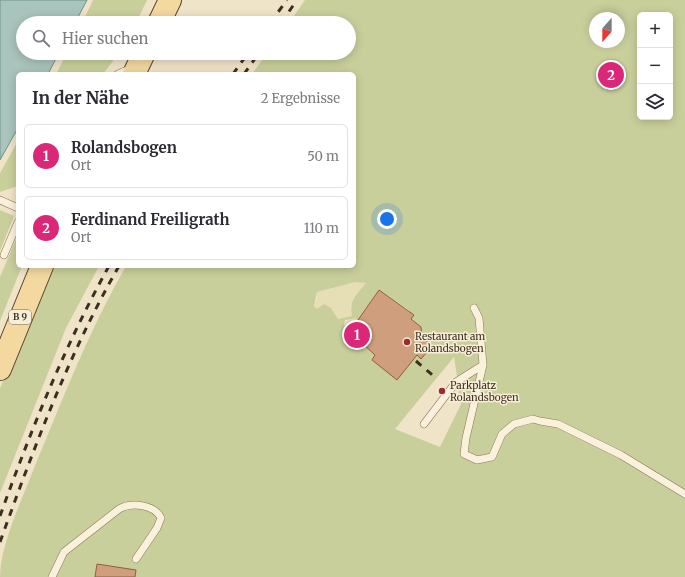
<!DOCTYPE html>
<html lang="de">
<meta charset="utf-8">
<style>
body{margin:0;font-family:Merriweather,serif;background:#f2f2f3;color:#2b2b33}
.controls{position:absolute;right:12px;top:12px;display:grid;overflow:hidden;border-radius:6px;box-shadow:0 2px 10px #0003}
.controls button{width:36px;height:36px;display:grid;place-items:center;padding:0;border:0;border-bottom:1px solid #e1e1e2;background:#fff;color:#2b2b33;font:20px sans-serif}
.compass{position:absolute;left:589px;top:12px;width:36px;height:36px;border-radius:50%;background:#fff;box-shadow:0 2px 10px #0003;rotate:201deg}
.you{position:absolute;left:387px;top:219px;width:14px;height:14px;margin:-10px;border:3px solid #fff;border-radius:50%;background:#1a73e8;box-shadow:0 0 0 6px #1a73e833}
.badge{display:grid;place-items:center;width:26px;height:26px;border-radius:50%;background:#db2777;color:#fff;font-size:13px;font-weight:700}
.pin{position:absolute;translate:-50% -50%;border:2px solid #fff;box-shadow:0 1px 4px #0006}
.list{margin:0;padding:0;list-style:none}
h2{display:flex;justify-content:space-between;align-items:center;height:52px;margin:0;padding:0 16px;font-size:17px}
h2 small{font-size:13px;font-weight:400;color:#7c7c81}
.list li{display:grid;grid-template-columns:26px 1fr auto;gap:12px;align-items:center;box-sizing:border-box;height:64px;margin:0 8px 8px;padding:0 8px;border:1px solid #e1e1e2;border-radius:6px}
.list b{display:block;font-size:15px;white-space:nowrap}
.list p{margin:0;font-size:13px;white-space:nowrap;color:#7c7c81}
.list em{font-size:13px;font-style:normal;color:#7c7c81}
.icon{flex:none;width:22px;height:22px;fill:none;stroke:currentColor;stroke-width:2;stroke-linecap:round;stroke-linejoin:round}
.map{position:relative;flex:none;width:685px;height:577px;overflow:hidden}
.search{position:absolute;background:#fff;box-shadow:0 2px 10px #0003;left:16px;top:16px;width:340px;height:44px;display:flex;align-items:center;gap:10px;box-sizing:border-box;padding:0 14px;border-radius:22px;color:#7c7c81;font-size:15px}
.panel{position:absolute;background:#fff;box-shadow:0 2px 10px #0003;left:16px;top:72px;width:340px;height:196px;border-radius:6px}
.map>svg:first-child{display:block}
</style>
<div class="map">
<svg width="685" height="577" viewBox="0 0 685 577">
<rect width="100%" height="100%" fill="#f0e4c8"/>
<path fill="#e6deb5" d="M 355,282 L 366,283 L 353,299 L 350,306 L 353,316 L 338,319 L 331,308 L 317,309 L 314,306 L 317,299 L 317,292 Z"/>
<path fill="#c9cf9b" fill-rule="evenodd" d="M 93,0 L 147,0 L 136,23 L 82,23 Z
M 305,0 L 685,0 L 685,577 L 0,577 C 0,546 21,502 32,473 C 61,403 88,332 126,266 L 354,266 L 354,74 L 252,74 L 267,53 L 349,53 L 349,23 L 289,23 ZM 640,15 L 670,15 L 670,117 L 640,117 ZM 595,18 L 619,18 L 619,42 L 595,42 ZM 355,282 L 366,283 C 356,296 349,299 352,316 L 338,319 L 331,308 L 324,304 L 317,309 L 314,306 L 317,292 ZM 379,290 L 409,310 L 393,333 L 363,312 ZM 356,318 L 378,336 L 355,324 L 346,327 L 344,325 L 345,320 ZM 454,357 L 461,404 L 440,447 L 395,429 Z
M 67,53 L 119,53 L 103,74 L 56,74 Z
M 18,141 L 18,186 L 0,192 L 0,173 Z
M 0,210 L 14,216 L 0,251 Z
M 18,234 L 18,266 L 22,266 L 0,321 L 0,277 Z
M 55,266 L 99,266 L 66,328 L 0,493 L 0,388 Z"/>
<path fill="#a9c4bc" stroke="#6f938a" d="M 0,0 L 87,0 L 75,23 L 23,23 L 23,53 L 59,53 L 48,74 L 18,74 L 18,128 L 0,160 Z"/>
<path fill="#cf9f7d" stroke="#8d5f41" d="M 379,290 L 414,315 L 411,319 L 421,327 L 422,337 L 432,346 L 421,359 L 417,355 L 397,380 L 372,360 L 375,355 L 348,330 L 358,320 Z
M 97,564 L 136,570 L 135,577 L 95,577 Z"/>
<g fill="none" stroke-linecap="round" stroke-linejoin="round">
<defs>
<path id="lane" d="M 118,74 L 132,68
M 0,200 L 18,208
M 4,255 L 18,222
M 474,308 L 479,318 L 483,365 L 466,438 L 464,454 L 477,460 L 492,457 L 502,434 L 514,424 L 533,419 L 540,421 L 558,424 L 621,455 L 685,494
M 424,424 L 456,382 L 483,365
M 52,577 L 64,552 L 119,509 C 131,502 154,504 161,518 L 157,528 L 136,559"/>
<path id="primary" d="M 159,23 L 170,0
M 134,74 L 144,53
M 0,369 L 42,266"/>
</defs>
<use href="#lane" stroke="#8d765c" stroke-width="8"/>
<use href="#primary" stroke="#5b4430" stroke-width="24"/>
<use href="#lane" stroke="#faf1dc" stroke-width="7"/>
<use href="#primary" stroke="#f3d9a0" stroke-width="22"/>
<path stroke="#3d2e20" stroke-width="3" stroke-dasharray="7 7" stroke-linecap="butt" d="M 270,23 L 287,0
M 281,23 L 297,0
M 233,74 L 248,53
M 244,74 L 259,53
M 416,361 L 436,378
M 0,516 C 31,430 65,345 109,266
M 0,542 C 34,448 69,353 119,266"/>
</g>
<g fill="#9e2a2b" stroke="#f7eed8" stroke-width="1.5">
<circle cx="407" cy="342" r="4"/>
<circle cx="442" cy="391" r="4"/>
</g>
<g text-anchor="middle" stroke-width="3" stroke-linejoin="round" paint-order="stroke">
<rect fill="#f7eed8" stroke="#756857" stroke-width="1" x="9" y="310" width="22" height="14" rx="3"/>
<g font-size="9" font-weight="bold" fill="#3d2e20">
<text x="20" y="320">B 9</text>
</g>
<g font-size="10" fill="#3d2e20" stroke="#f7eed8" text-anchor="start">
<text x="415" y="340">Restaurant am<tspan x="415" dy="12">Rolandsbogen</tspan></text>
<text x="450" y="389">Parkplatz<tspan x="450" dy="12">Rolandsbogen</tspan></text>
</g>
</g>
</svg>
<div class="controls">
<button>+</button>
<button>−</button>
<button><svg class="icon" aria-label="layers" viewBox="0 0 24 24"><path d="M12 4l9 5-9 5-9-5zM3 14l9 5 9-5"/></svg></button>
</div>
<svg class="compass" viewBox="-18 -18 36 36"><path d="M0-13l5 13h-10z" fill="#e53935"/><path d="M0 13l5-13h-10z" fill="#7c7c81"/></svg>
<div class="you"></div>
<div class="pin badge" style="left:357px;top:335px">1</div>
<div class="pin badge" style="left:611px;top:75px">2</div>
<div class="search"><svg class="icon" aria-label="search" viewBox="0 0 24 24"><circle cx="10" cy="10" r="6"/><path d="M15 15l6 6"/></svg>Hier suchen</div>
<section class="panel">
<h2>In der Nähe<small>2 Ergebnisse</small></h2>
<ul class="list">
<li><span class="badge">1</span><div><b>Rolandsbogen</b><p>Ort</p></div><em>50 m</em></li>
<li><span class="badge">2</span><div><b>Ferdinand Freiligrath</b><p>Ort</p></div><em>110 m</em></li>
</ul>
</section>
</div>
